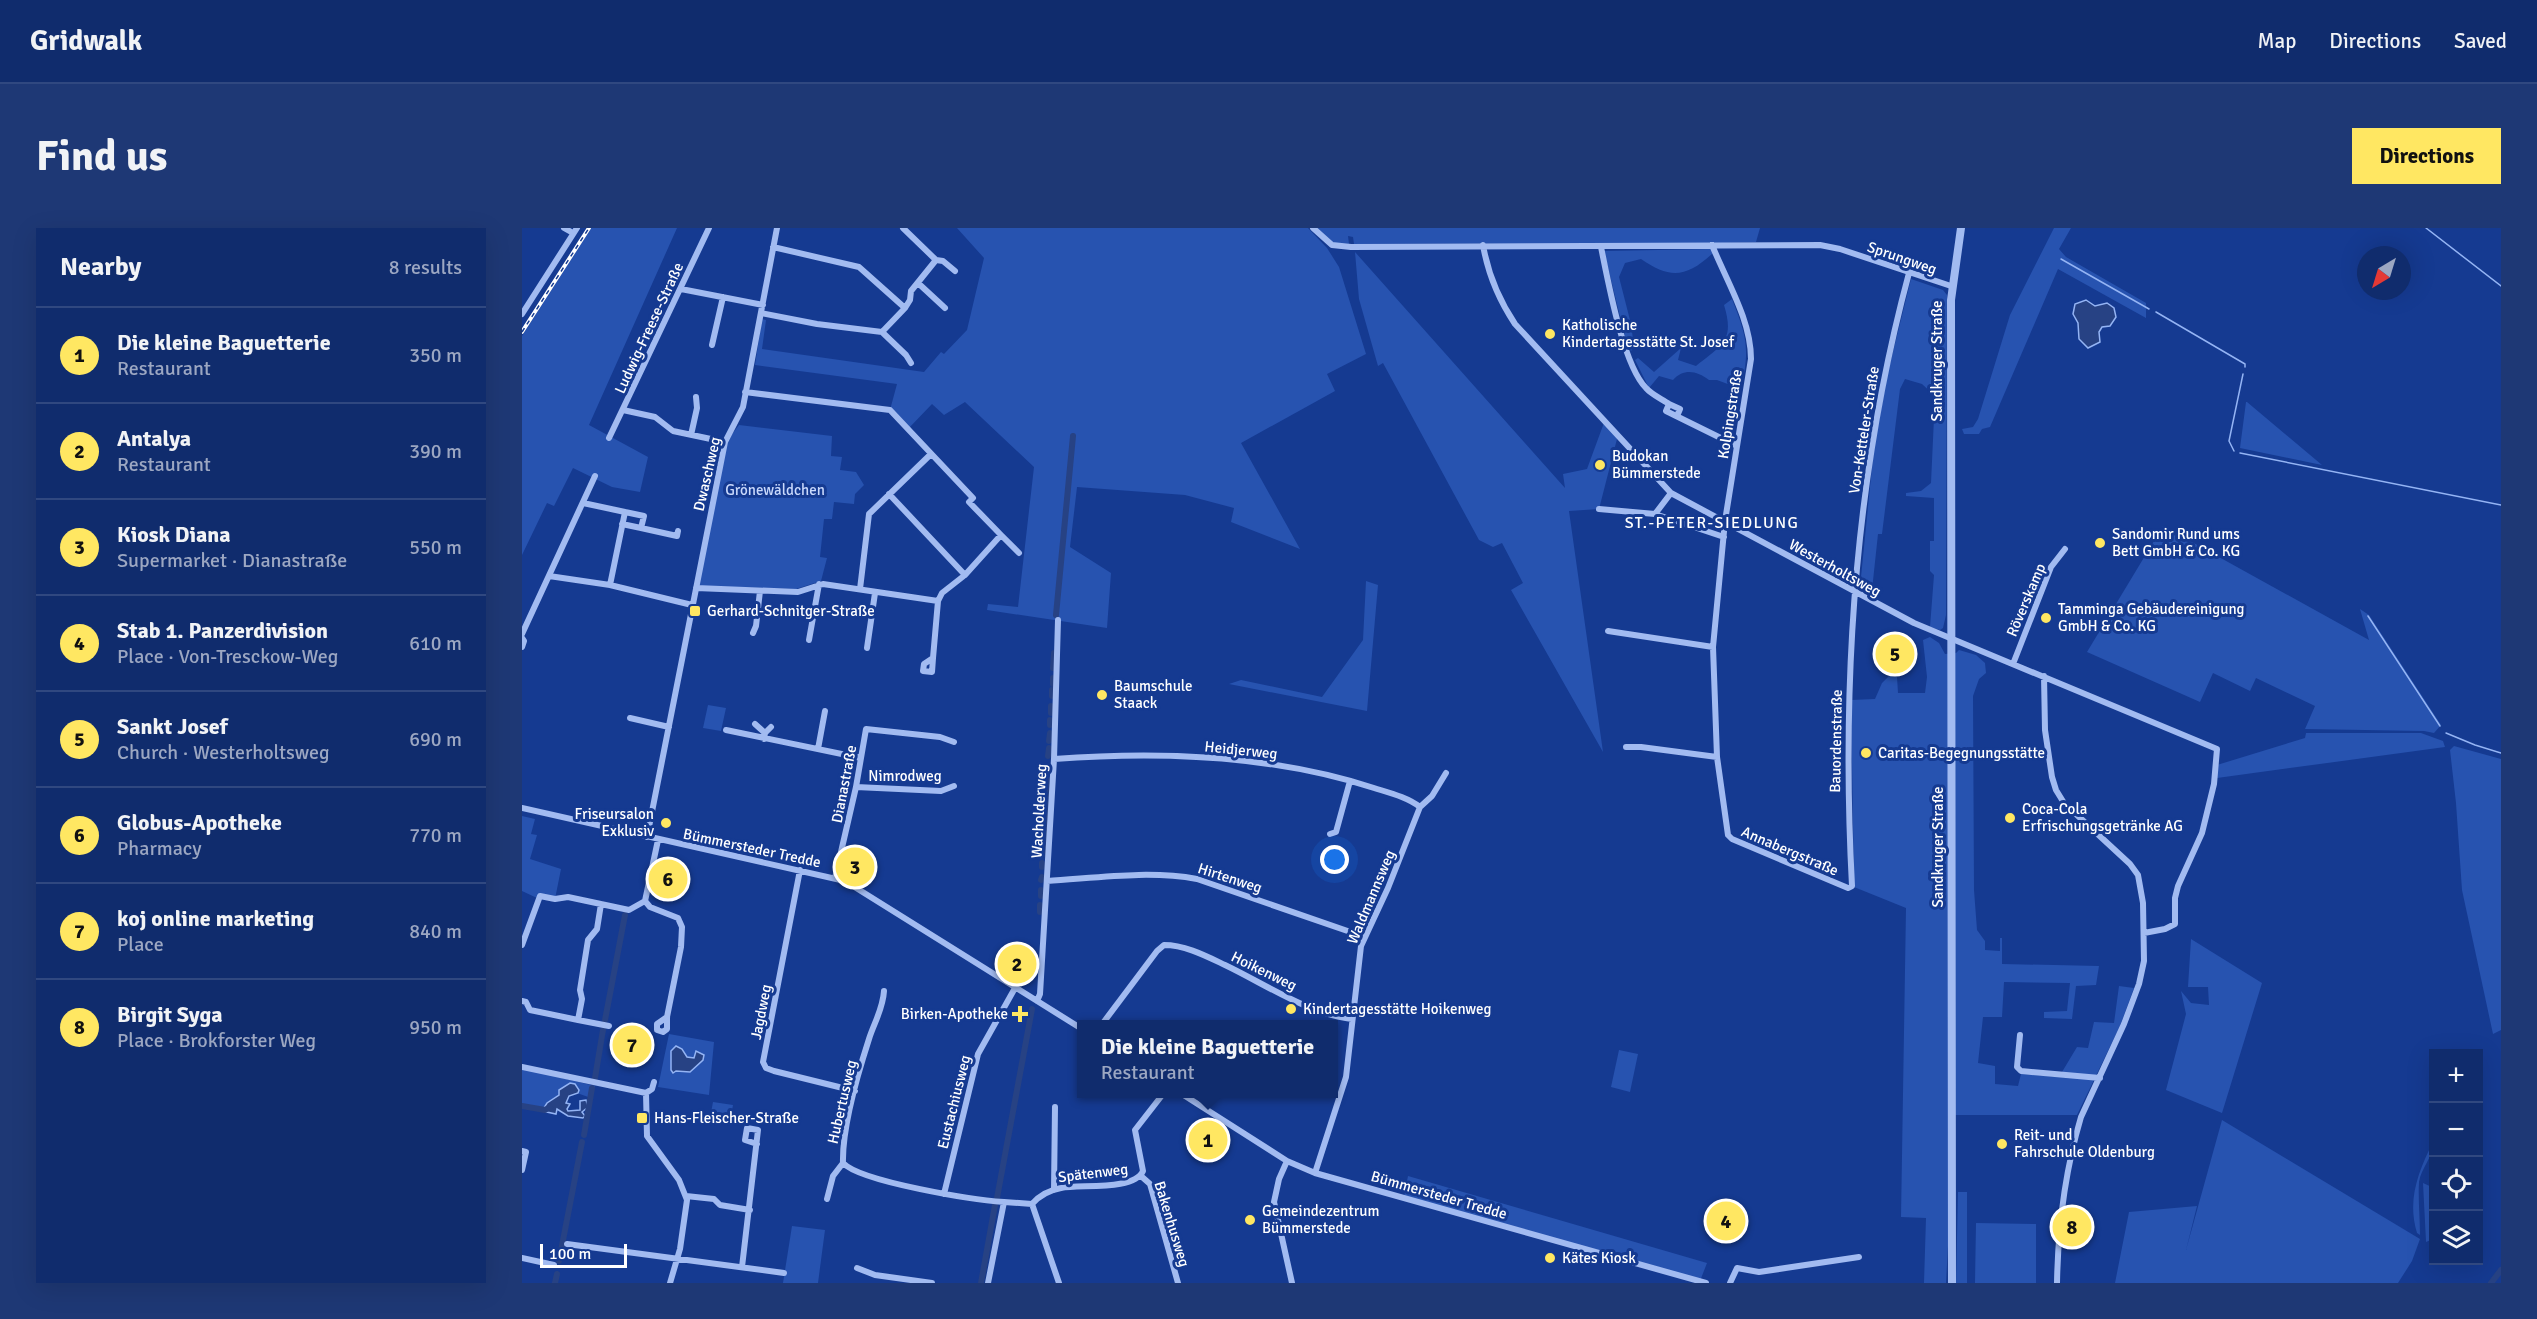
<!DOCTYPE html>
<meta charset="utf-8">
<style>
body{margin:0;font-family:Signika,sans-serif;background:#1e3875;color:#f1f3f6}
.controls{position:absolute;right:18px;bottom:18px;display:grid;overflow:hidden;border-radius:0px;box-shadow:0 6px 24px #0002}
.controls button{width:54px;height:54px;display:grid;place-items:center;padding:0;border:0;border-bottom:2px solid #304880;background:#102c6d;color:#f1f3f6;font:30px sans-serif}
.compass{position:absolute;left:1835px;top:18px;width:54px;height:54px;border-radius:50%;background:#102c6d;box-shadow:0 6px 24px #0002;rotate:218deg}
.scale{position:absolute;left:18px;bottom:15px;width:87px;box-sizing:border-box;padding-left:6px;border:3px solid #fff;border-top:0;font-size:16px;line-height:21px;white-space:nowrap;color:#fff;-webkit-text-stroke:4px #153a91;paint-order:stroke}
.you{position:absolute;left:813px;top:632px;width:21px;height:21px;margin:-15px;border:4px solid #fff;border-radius:50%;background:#1a73e8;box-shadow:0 0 0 9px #1a73e833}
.badge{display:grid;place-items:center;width:39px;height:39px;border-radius:50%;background:#ffe762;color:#111;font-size:20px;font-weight:700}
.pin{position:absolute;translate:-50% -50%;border:3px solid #fff;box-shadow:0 2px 6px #0006}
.popup{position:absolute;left:555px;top:792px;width:261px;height:78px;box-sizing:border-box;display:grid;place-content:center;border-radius:0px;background:#102c6d;filter:drop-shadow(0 2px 4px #0005);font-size:20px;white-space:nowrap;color:#9ca7c2}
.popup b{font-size:22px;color:#f1f3f6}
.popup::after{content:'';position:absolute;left:50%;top:100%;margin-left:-12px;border:12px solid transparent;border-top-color:#102c6d}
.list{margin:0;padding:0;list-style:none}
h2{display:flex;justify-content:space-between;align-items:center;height:78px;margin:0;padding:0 24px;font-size:26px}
h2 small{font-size:20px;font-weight:400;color:#9ca7c2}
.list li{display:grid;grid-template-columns:39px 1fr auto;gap:18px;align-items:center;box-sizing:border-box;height:96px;padding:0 24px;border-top:2px solid #304880}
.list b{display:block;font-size:22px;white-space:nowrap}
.list p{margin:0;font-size:20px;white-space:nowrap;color:#9ca7c2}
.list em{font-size:20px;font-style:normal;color:#9ca7c2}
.icon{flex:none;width:33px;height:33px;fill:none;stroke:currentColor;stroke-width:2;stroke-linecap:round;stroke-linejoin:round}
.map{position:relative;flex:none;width:1979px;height:1055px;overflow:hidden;border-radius:0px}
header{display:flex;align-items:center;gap:36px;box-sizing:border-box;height:84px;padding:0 30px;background:#102c6d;border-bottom:2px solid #304880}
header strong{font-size:28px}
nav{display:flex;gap:33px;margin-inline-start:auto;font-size:21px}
.intro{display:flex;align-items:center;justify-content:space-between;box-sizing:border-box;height:144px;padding:0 36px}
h1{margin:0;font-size:42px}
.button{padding:15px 27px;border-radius:0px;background:#ffe762;color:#111;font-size:21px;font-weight:700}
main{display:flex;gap:36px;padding:0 36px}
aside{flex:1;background:#102c6d;border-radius:0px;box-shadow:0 6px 24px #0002}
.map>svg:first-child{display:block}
</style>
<header>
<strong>Gridwalk</strong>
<nav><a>Map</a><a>Directions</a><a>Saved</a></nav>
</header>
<div class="intro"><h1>Find us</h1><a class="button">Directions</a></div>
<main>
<aside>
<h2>Nearby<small>8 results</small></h2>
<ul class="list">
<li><span class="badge">1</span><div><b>Die kleine Baguetterie</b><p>Restaurant</p></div><em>350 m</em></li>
<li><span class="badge">2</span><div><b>Antalya</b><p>Restaurant</p></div><em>390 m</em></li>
<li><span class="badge">3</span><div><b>Kiosk Diana</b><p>Supermarket · Dianastraße</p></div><em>550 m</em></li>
<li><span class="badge">4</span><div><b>Stab 1. Panzerdivision</b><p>Place · Von-Tresckow-Weg</p></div><em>610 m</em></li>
<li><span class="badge">5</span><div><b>Sankt Josef</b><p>Church · Westerholtsweg</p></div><em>690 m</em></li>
<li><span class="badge">6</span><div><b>Globus-Apotheke</b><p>Pharmacy</p></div><em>770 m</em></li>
<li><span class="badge">7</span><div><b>koj online marketing</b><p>Place</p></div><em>840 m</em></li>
<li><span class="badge">8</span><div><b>Birgit Syga</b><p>Place · Brokforster Weg</p></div><em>950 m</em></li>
</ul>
</aside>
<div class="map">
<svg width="1979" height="1055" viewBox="0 0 1979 1055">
<rect width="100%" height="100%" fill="#153a91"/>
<path fill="#2753b0" d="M 69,0 L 155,0 L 67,197 L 126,229 L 118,264 L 90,259 L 51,240 L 32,278 L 25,275 L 0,327 L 0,108 Z
M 435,0 L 786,0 L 805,20 L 817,39 L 844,126 L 805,146 L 813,163 L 719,215 L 778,321 L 709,294 L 712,280 L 663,267 L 555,259 L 548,319 L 589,345 L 585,400 L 465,382 L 466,376 L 496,379 L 512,239 L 443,174 L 422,187 L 410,176 L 386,201 L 368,182 L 375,156 L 233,137 L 240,91 L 244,92 L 240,121 L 402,144 L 419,124 L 422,126 L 445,102 L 462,30 Z
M 794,0 L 1238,0 L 1234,14 C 1100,18 966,14 832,16 L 831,9 L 826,8 L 827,16 L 810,15 Z
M 1532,0 L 1549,0 L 1537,21 L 1544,29 L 1624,75 L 1624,90 L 1536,41 L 1468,199 L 1460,201 L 1457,206 L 1442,206 L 1440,201 L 1451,199 L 1456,191 L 1488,87 Z
M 1189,21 L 1191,25 C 1164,50 1148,51 1119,31 L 1103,35 L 1097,49 L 1109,96 L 1112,119 L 1109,123 L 1104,113 L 1082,23 Z
M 833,24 L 1043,260 L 1041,246 L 1065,241 L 1083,192 L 1096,207 L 1077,281 L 1047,283 L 1081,524 L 989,362 L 1001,355 L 980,315 L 971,319 L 957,312 L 861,135 L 856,138 L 837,71 Z
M 1389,51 L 1421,62 L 1425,67 L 1424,387 L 1421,400 L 1418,402 L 1408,399 L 1412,347 L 1408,343 L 1408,313 L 1412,313 L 1412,270 L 1384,268 L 1384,265 L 1399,263 L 1409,255 L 1413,168 L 1400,156 L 1383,151 L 1378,161 L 1360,306 L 1356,306 L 1350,362 L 1353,371 L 1339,363 L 1338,359 L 1352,219 L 1366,144 Z
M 1210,71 C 1225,109 1228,121 1219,161 L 1195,152 L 1187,152 C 1175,143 1162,140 1151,152 L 1137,148 L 1127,160 L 1113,132 L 1116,130 L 1132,144 L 1159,120 L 1156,132 L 1174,138 C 1200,117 1213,113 1202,77 Z
M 1724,174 L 1725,174 L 1800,237 L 1718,220 Z
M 217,197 L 310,208 L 309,228 L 320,229 L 318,242 L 334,244 L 342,257 L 333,266 L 332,276 L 312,274 L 310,291 L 302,291 L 298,329 L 305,330 L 299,353 L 274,361 L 176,358 L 204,214 Z
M 1641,298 L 1847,412 L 1838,381 L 1847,387 L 1919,497 L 1912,505 L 1902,503 L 1783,501 L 1793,478 L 1734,450 L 1728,463 L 1691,445 L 1678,474 L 1565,424 Z
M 844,353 L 856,357 L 845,483 L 707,456 L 719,452 L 800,469 L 841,412 Z
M 1408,409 L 1417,415 L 1423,426 L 1434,425 L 1437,422 L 1454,427 L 1463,435 L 1464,445 L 1457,451 L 1451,468 L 1452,662 L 1455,702 L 1463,713 L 1463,722 L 1478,723 L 1478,710 L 1480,710 L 1480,736 L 1577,738 L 1574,757 L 1554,758 L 1550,791 L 1522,790 L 1522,784 L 1545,783 L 1548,755 L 1482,754 L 1480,789 L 1461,789 L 1456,835 L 1473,838 L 1473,856 L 1496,858 L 1499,846 L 1537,849 L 1555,819 L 1566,820 L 1572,794 L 1592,795 L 1597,758 L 1612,760 L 1598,798 L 1555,887 L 1433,887 L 1424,1055 L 1402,1055 L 1404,990 L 1379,989 L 1384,680 L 1332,659 L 1329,472 L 1353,471 L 1360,455 L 1367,448 L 1375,449 L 1376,465 L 1403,465 L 1405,449 L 1401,412 Z
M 186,477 L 204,480 L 199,503 L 181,500 Z
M 1784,505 L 1899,505 L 1921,513 L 1923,519 L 1695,550 L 1695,537 L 1783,510 Z
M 1932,518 L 1979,531 L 1979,802 L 1971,806 L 1940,662 L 1934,575 L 1928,522 Z
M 0,588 L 13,591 L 9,606 L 15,607 L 8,631 L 39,641 L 33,671 L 15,670 L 0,663 Z
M 1669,711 L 1740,755 L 1700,885 L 1644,862 L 1664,786 L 1659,763 L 1669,775 L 1687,777 L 1686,759 L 1666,759 Z
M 147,806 L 192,814 L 187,867 L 136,859 Z
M 1097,822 L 1116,826 L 1108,864 L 1089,859 Z
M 0,840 L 73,858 L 69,870 L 55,865 L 48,855 L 37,862 L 38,867 L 26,875 L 20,883 L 0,878 Z
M 191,874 L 211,877 L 208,893 L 188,890 Z
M 1700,892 L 1898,1011 L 1890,1033 L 1876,1055 L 1593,1055 L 1607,984 L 1675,978 L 1664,1022 Z
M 1911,914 C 1912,928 1899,940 1897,954 C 1896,971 1898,990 1898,1007 L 1895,1005 C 1885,972 1896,944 1911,914 Z
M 886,948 L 1185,1035 L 1178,1053 L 882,969 Z
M 1901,955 L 1912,960 L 1911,1011 L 1904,1014 Z
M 1436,964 L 1445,964 L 1445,1055 L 1434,1055 Z
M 1454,995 L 1514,996 L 1514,1055 L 1453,1055 Z
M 270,998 L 303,1002 L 296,1055 L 261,1055 Z"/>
<path fill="#274284" stroke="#94b4f4" stroke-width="1.5" d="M 1564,72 L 1573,78 L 1585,75 L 1592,80 L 1594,89 L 1588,98 L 1580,99 L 1577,104 L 1578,114 L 1566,120 L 1557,111 L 1556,95 L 1551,86 L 1553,76 Z
M 154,818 L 160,821 L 165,829 L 172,830 L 174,823 L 182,827 L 181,832 L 168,844 L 154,843 L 151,845 L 149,842 L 149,823 Z
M 48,855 L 53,856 L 57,862 L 56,865 L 47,868 L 44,875 L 48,876 L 45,881 L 46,883 L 58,882 L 58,873 L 64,872 L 66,879 L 60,884 L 63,888 L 61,890 L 46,888 L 35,881 L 34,886 L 20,883 L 25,875 L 37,867 L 37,862 Z"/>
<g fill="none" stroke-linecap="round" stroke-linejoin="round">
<path stroke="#94b4f4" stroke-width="1.5" d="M 1904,0 L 1979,58
M 1539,31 L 1627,81
M 1634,84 L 1723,136 L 1723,139
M 1712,223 L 1707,213 L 1721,146
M 1718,225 L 1979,277
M 1846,388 L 1918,498
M 1924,505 L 1953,517 L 1979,525"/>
<path stroke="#274284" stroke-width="6" d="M 534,387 L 551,208
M 531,440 L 532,425
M 531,456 L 531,450
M 530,468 L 530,462
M 529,485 L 529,478
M 528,497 L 528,492
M 527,513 L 528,505
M 526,528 L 527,520
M 526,541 L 526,538
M 521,626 L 525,551
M 520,639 L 520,635
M 519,652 L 520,649
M 519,668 L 519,662
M 518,684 L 518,677
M 83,792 L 103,687
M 73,850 L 81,802
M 0,878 L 23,882 L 28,879
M 62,907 L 70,860
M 475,970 L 510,781
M 37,1033 L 60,914
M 33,1055 L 35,1046
M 459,1055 L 473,977
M 1969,1055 L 1979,1042"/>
<path stroke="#a2bbf1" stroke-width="6" d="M 42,0 L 51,5
M 791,0 L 810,17 L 829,19 L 1298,17 L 1318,21 L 1429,58
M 961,17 C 966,46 977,72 993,96 L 1149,265 L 1392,395 L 1695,521 L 1692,556 L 1680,605 L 1656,658 L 1653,670 L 1653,696 L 1643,701 L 1622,705
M 1190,17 C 1205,54 1229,92 1229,131 L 1203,293 L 1191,419 L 1195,529 L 1206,607 L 1210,611 L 1326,660 L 1330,658 C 1319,452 1333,245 1387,45
M 251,19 L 337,39 L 383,80
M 1079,19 C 1086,53 1101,137 1124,160 C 1130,167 1140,171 1147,176
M 414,32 L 421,33 L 433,43
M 396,55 L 423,80
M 159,61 L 241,77
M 239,85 L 295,96 L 360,104 L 384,127 L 389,135
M 0,86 L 55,0
M 360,104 L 383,80 L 388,72 L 389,63 L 414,32 L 381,0
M 190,117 L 201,69
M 223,164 L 368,182 L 451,270 L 447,274 L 479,307 L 443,347 L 420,365 L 416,373
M 101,182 L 133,189 L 151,203 L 203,214
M 1155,188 L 1158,181 L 1147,176 L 1144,183 L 1215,218
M 169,207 L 175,180 L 174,169
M 87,210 L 187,0
M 1149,265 L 1133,286 L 1202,309
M 367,266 L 443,347
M 61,275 L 103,284
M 1077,281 L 1133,286
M 119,300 L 155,308 L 156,303
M 479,307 L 497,325
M 27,348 L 88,357 L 170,377
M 88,357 L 103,284 L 122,288 L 119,300 L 100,296
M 174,360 L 276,364 L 301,356 L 416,373 L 411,430 L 402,436 L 401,443 L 410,444 L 411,430
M 338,361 L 347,286 L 409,226
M 1086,403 L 1191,419
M 231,405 L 234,398 L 238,363
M 0,406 L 73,248
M 0,410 L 2,413 L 0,419
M 287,412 L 297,356
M 345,420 L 353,365
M 1491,436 L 1529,339 L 1543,321
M 1522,448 L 1523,502 L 1530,549 L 1534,562 L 1542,575 L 1608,636 L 1616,647 L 1621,675 L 1622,733 L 1617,756 L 1602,796 L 1559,889 C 1543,943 1536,999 1535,1055
M 108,490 L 147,499
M 233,496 L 243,505
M 204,502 L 339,530
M 242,511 L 243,505 L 249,499
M 1104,519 L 1119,519 L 1195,529
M 296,521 L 303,483
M 532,531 C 637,523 751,527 852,560 C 868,565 885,569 898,579
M 334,559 L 419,563 L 432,558
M 0,580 L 323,653 L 560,801
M 808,606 L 814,604 L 828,553
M 125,609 L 203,214 L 221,179 L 255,0
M 136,612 L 123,673 L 128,679 L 156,690 L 160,699 L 159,719 L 145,789 L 145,801 L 141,804 L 135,802 L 135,796 L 145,789
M 278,642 L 241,834 L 244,840 L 252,843 L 333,863
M 313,650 L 334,559 L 344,501 L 418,509 L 432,514
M 525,653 C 574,650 626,642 675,651 L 843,709
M 79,676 L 75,701 L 66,712 L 58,762 L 60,771 L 56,792 L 87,798
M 0,717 L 18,668 L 33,671 L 46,669 L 107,682 L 123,673
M 362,763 C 361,781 352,795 347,811 C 336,845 320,899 321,935 C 339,954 452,972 482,974
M 0,773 L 4,774 L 8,782 L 56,792
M 515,773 L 518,766 L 532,531 L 536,392
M 581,795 L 635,723 L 642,717 C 663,717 684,728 703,737 C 743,756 786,786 830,791
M 1498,807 L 1495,839 L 1499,843 L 1578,850
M 0,839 L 124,865
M 132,854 L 130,861 L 124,865 L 125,908 L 157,952 L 165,972 L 158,1021 L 148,1055
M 660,866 L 765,933 L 793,945 L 1184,1055
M 0,923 L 4,924 L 0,942
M 765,933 L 757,951 L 752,974 L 770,1055
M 793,945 L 824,849 L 839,718 L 866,660 L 898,579 L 910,568 L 924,545
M 619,948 L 628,956 L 656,1055
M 532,962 L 533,879
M 422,966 L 456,826 L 493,760
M 164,968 L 192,971 L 198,977 L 228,982
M 305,971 L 311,948 L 321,935
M 510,976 L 537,1055
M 45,1016 L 262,1045
M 0,1030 L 32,1037
M 220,1039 L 236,902 L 225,900 L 223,912 L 235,916
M 335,1040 L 353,1047 L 410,1055
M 466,1055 L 482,974 L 510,976 C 517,968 528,962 539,960 C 558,956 612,963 621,943 L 613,902 L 641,866
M 1208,1055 L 1215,1040 L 1237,1044 L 1337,1029"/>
<path stroke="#a2bbf1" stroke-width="8" d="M 1430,1055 L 1429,72 L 1439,0"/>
<defs>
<path id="rail" d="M 0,104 L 67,0"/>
</defs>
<use href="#rail" stroke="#fff" stroke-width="4"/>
<use href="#rail" stroke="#153a91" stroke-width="1.5" stroke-dasharray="4.5" stroke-linecap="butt"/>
</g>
<g fill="#ffe762" stroke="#153a91" stroke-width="2">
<circle cx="1028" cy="106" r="6"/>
<circle cx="1078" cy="237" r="6"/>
<circle cx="1578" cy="315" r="6"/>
<rect x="167" y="377" width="12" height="12" rx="3"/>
<circle cx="1524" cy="390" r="6"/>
<circle cx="580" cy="467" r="6"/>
<circle cx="1344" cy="525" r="6"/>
<circle cx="1488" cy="590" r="6"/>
<circle cx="144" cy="595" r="6"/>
<circle cx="769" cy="781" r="6"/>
<path d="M495 777h6v6h6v6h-6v6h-6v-6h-6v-6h6z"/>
<rect x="114" y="884" width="12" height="12" rx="3"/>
<circle cx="1480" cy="916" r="6"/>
<circle cx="728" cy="992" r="6"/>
<circle cx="1028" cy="1030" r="6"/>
</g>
<g text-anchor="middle" stroke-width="6" stroke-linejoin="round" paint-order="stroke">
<g font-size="15" fill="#fff" stroke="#153a91">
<text transform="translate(1380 30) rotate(19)" y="5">Sprungweg</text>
<text transform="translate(127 100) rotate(-65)" y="5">Ludwig-Freese-Straße</text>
<text transform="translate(1415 133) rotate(-90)" y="5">Sandkruger Straße</text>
<text transform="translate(1208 186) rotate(-81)" y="5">Kolpingstraße</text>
<text transform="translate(1342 202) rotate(-81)" y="5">Von-Ketteler-Straße</text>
<text transform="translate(185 246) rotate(-77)" y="5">Dwaschweg</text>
<text transform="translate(1313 340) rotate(29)" y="5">Westerholtsweg</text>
<text transform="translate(1504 372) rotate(-67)" y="5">Röverskamp</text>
<text transform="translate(1314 513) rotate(-89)" y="5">Bauordenstraße</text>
<text transform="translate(719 522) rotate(6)" y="5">Heidjerweg</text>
<text x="383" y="553">Nimrodweg</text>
<text transform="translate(322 556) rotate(-79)" y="5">Dianastraße</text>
<text transform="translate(517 583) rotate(-87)" y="5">Wacholderweg</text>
<text transform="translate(1416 619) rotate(-90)" y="5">Sandkruger Straße</text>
<text transform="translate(230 620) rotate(12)" y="5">Bümmersteder Tredde</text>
<text transform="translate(1268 623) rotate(23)" y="5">Annabergstraße</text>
<text transform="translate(708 650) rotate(18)" y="5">Hirtenweg</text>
<text transform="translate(849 669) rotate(-67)" y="5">Waldmannsweg</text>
<text transform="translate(742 743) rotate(26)" y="5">Hoikenweg</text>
<text transform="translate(239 784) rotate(-79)" y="5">Jagdweg</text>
<text transform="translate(320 874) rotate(-77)" y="5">Hubertusweg</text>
<text transform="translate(432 874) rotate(-76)" y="5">Eustachiusweg</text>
<text transform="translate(571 945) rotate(-7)" y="5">Spätenweg</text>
<text transform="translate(917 967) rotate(16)" y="5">Bümmersteder Tredde</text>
<text transform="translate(650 996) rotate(73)" y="5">Bakenhusweg</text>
</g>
<g font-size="15" fill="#fff" stroke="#153a91" text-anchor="start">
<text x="1040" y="102">Katholische<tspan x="1040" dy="17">Kindertagesstätte St. Josef</tspan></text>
<text x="1090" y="233">Budokan<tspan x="1090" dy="17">Bümmerstede</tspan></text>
<text x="1590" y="311">Sandomir Rund ums<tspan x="1590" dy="17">Bett GmbH &amp; Co. KG</tspan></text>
<text x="1536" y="386">Tamminga Gebäudereinigung<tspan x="1536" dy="17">GmbH &amp; Co. KG</tspan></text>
<text x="185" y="388">Gerhard-Schnitger-Straße</text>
<text x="592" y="463">Baumschule<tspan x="592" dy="17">Staack</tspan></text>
<text x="1356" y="530">Caritas-Begegnungsstätte</text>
<text x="1500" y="586">Coca-Cola<tspan x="1500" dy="17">Erfrischungsgetränke AG</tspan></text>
<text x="132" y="591" text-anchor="end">Friseursalon<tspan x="132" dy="17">Exklusiv</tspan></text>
<text x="781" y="786">Kindertagesstätte Hoikenweg</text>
<text x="486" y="791" text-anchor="end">Birken-Apotheke</text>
<text x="132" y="895">Hans-Fleischer-Straße</text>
<text x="1492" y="912">Reit- und<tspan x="1492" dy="17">Fahrschule Oldenburg</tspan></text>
<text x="740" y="988">Gemeindezentrum<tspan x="740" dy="17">Bümmerstede</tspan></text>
<text x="1040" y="1035">Kätes Kiosk</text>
</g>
<g font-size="15" fill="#c9d9fc" stroke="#153a91">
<text x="253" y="267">Grönewäldchen</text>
</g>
<g font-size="16" letter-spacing="1.5" fill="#fff" stroke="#153a91">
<text x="1190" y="300">ST.-PETER-SIEDLUNG</text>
</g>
</g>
</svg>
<div class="controls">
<button>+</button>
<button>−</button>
<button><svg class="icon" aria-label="locate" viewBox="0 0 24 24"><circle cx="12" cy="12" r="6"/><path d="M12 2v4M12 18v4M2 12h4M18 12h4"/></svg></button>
<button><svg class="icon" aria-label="layers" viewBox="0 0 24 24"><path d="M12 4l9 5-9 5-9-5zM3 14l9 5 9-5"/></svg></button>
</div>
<svg class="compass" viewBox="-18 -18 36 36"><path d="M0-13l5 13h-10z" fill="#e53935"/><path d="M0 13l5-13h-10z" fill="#9ca7c2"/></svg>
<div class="scale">100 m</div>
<div class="you"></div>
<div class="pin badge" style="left:686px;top:912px">1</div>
<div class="popup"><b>Die kleine Baguetterie</b>Restaurant</div>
<div class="pin badge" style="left:495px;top:736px">2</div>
<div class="pin badge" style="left:333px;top:639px">3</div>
<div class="pin badge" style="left:1204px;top:993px">4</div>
<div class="pin badge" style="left:1373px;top:426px">5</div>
<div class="pin badge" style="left:146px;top:651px">6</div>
<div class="pin badge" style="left:110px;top:817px">7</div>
<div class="pin badge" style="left:1550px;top:999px">8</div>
</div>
</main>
